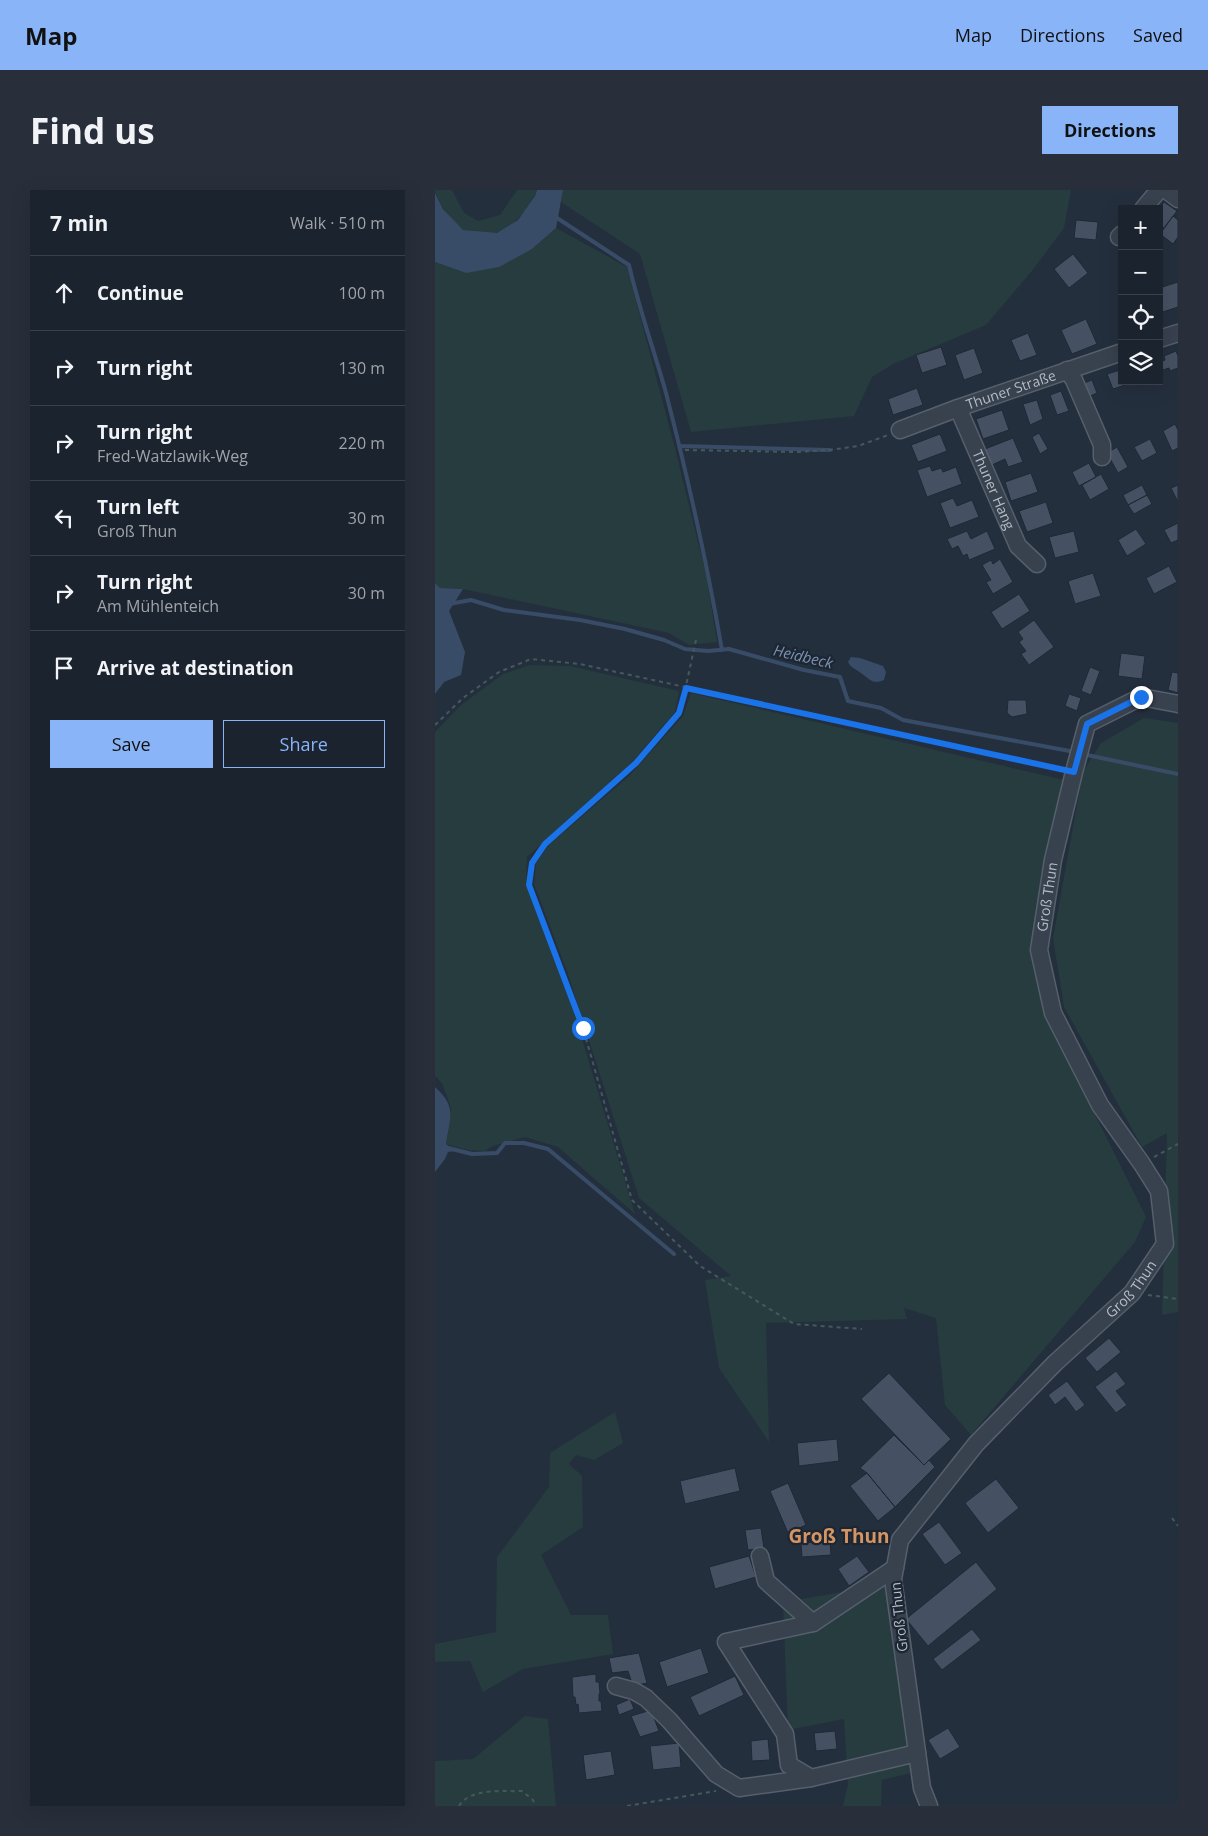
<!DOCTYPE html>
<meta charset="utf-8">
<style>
body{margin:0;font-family:"Open Sans",sans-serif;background:#282f3a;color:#f1f3f6}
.controls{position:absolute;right:15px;top:15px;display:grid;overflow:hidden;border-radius:0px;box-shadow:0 5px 20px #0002}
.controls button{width:45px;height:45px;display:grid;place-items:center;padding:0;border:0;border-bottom:1px solid #39404a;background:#1b232e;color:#f1f3f6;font:25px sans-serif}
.stop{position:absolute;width:15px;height:15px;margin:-11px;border:4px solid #1a73e8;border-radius:50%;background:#fff}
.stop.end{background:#1a73e8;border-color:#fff;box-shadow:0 1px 5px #0008}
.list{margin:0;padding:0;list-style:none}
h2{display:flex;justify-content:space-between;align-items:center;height:65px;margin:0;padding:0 20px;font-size:21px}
h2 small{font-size:16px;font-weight:400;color:#a0a4aa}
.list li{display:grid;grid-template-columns:32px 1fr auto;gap:15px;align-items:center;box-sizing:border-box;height:75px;padding:0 20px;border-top:1px solid #39404a}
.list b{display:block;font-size:19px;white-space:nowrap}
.list p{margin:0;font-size:16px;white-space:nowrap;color:#a0a4aa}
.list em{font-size:16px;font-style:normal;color:#a0a4aa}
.actions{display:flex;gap:10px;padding:15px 20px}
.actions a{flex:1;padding:11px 0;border:1px solid #8ab4f8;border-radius:0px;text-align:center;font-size:18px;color:#8ab4f8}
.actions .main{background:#8ab4f8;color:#111}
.icon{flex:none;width:28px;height:28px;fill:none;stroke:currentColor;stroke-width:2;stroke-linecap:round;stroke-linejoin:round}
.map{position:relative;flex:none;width:743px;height:1616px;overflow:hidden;border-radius:0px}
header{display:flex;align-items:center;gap:30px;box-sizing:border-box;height:70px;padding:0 25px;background:#8ab4f8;color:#111}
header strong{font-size:24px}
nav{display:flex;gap:28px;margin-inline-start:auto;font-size:18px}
.intro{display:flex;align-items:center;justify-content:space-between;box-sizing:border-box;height:120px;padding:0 30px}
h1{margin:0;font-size:35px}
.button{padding:12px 22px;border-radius:0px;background:#8ab4f8;color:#111;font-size:18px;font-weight:700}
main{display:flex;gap:30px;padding:0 30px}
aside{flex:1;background:#1b232e;border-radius:0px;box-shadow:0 5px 20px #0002}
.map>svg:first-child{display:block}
</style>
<header>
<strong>Map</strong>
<nav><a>Map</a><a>Directions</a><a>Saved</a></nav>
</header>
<div class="intro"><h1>Find us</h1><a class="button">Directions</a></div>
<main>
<aside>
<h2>7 min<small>Walk · 510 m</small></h2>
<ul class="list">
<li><svg class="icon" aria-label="ahead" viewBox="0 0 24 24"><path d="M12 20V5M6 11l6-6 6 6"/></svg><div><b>Continue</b></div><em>100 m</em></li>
<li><svg class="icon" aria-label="right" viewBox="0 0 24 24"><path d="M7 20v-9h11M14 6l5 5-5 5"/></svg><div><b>Turn right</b></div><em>130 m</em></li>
<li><svg class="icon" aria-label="right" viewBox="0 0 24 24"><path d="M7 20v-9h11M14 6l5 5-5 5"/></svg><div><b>Turn right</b><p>Fred-Watzlawik-Weg</p></div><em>220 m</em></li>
<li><svg class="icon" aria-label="left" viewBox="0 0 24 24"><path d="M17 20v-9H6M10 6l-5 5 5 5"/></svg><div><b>Turn left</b><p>Groß Thun</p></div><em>30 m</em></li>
<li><svg class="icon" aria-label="right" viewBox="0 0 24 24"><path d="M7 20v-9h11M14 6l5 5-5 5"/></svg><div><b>Turn right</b><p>Am Mühlenteich</p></div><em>30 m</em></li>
<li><svg class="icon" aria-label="arrive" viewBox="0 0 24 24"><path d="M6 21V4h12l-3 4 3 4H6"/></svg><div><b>Arrive at destination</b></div></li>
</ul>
<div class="actions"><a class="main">Save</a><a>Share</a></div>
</aside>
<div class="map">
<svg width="743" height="1616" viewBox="0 0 743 1616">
<rect width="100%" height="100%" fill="#242f3e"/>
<path fill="#263c3f" d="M 0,0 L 17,0 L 29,23 L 43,31 L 65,25 L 82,0 L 102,0 C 98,14 75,42 60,43 C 52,44 37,42 29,40 C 19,36 2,11 0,0 Z
M 128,0 L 636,0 L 629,38 L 596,82 L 551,135 L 458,174 L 437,187 L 419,226 L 256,242 L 205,64 L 126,12 Z
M 121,38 L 192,77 L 240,258 L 272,389 L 282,452 L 254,455 L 234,443 L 28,399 L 5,398 L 0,393 L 0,72 L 31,83 L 97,59 Z
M 95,475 L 135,476 L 244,501 L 240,522 L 198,571 L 92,667 L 91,695 L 138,819 L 200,1024 L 123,957 L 90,947 L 58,956 L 50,961 L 32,960 L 11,954 L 16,918 L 7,893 L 0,886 L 0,542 L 25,516 L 68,484 Z
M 256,503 L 629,590 L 597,759 L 612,828 L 711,1027 L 700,1052 L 536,1245 L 510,1215 L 501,1128 L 469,1118 L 472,1129 L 331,1133 L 334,1252 L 284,1178 L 270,1090 L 296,1086 L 204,1008 L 133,784 L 99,694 L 101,673 L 114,655 L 194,586 L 248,526 Z
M 709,528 L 743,533 L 743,1122 L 727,1125 L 732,943 L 707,957 L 629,817 L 618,748 L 648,582 L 666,553 Z
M 180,1222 L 188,1253 L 159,1270 L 141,1265 L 134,1274 L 147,1286 L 148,1337 L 106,1365 L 136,1425 L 173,1425 L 178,1464 L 88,1479 L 48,1502 L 35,1471 L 0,1472 L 0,1454 L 61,1442 L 62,1367 L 114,1297 L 115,1263 Z
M 450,1395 L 476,1583 L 447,1590 L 446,1616 L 408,1616 L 413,1595 L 409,1529 L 353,1540 L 348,1412 Z
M 90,1526 L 113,1529 L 121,1616 L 0,1616 L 0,1571 L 38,1569 Z"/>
<path fill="#394c67" d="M 102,0 L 128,0 L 121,38 L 97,59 L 64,77 L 31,83 L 0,72 L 0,3 L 8,19 L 28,40 L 62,43 L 83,30 L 100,6 Z
M 0,393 L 5,398 L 28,399 L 14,421 L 30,462 L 26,485 L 9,492 L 0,504 Z
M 416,467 L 425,468 L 448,476 L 451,482 L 449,490 C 437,495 435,489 426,483 C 420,478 417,479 413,472 Z
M 0,897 C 22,917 15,926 11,954 L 20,961 L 13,962 L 10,969 L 0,982 Z"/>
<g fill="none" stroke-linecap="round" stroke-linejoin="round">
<path stroke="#394c67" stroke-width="4" d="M 119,26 L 194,75 C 204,119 219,160 231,203 C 253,288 272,373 287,460
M 244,256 L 395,260
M 14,414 L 36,410 L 69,420 L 145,430 L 190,439 L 229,450 L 250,459 L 273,461 L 294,459 L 369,480 L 405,487 L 413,511 L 446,518 L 468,530 L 640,562
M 647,564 L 743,584
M 13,958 L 37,964 L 62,963 L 70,953 L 89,953 L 113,959 L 239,1064"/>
</g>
<path fill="#455162" stroke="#1f2835" d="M 729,12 L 742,21 L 729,38 L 724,35 L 724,19 Z
M 738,26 L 743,30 L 743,47 L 738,54 L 725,44 Z
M 641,30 L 663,32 L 661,50 L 639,48 Z
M 638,64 L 653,83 L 634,98 L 619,79 Z
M 743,92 L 743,117 L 728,122 L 724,110 L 724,98 Z
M 651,129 L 662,154 L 637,164 L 626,140 Z
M 593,143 L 602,165 L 585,171 L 576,150 Z
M 506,157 L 512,175 L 487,183 L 481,165 Z
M 539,158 L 548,183 L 529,190 L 520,165 Z
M 741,161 L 743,166 L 743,178 L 735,181 L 734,178 L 728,180 L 725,172 L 730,170 L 729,166 Z
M 685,180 L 687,191 L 689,191 L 690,195 L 678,199 L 672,184 Z
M 657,190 L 662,203 L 649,209 L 644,195 Z
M 482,198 L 488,215 L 458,225 L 453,209 Z
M 626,201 L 634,221 L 622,225 L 615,205 Z
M 602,210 L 608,229 L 595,235 L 588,214 Z
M 567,220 L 574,240 L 548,249 L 541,229 Z
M 740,234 L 743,240 L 743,258 L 737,261 L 728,241 Z
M 604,243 L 613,259 L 605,264 L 597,247 Z
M 505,244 L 512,261 L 483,272 L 476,255 Z
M 578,248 L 588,272 L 573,277 L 570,269 L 557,275 L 550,259 Z
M 715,249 L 722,263 L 707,271 L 699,257 Z
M 682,257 L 693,277 L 683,283 L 672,263 Z
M 654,273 L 661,287 L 644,296 L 637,282 Z
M 495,276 L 497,281 L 506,278 L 508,282 L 521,277 L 527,294 L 492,307 L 482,280 Z
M 596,283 L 603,302 L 576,311 L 570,292 Z
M 666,284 L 674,299 L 655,310 L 647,295 Z
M 707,295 L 712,305 L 693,315 L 688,305 Z
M 743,295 L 743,312 L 736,298 Z
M 712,305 L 717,314 L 699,324 L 693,315 Z
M 518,308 L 522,316 L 537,310 L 544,327 L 515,338 L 505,313 Z
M 611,312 L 618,333 L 592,342 L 584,321 Z
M 743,333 L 743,350 L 736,353 L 729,340 Z
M 701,339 L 711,354 L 692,366 L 683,350 Z
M 532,341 L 536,349 L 552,341 L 560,359 L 534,370 L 532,364 L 528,366 L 523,356 L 517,359 L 512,349 Z
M 639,341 L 644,362 L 620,368 L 614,347 Z
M 565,369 L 578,392 L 558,404 L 551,392 L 556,390 L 547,375 L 556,370 L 558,374 Z
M 734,376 L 742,392 L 719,404 L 711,388 Z
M 658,383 L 666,406 L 640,414 L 633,391 Z
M 584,404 L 595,421 L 567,439 L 556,422 Z
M 599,430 L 619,457 L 594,475 L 586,464 L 591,461 L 584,452 L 588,449 L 583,442 Z
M 686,463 L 710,466 L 707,489 L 683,486 Z
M 655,477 L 665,481 L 656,505 L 646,501 Z
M 737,482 L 743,483 L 743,503 L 733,500 Z
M 634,504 L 646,508 L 642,521 L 630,516 Z
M 573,510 L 591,510 L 592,524 L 577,527 L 572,523 Z
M 674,1148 L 686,1162 L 662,1182 L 650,1168 Z
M 681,1181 L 691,1194 L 681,1201 L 692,1215 L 681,1223 L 660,1197 Z
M 454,1183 L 516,1249 L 489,1275 L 426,1209 Z
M 632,1191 L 650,1215 L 641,1222 L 630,1207 L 620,1215 L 613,1205 Z
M 459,1245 L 489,1275 L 494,1270 L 500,1277 L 460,1317 L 432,1283 L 425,1278 Z
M 402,1249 L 404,1271 L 364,1276 L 362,1253 Z
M 300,1278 L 305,1301 L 250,1314 L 245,1291 Z
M 432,1283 L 460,1317 L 443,1331 L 415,1296 Z
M 561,1289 L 584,1318 L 553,1343 L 530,1313 Z
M 353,1293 L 371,1335 L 353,1343 L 335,1301 Z
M 504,1332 L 527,1363 L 510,1375 L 487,1344 Z
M 326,1338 L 329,1358 L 313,1360 L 310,1340 Z
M 395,1351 L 396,1365 L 367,1367 L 366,1353 Z
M 314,1366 L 321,1387 L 280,1399 L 274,1377 Z
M 422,1366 L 434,1382 L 414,1396 L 403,1379 Z
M 541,1372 L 562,1399 L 493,1456 L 471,1429 Z
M 537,1439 L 546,1450 L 507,1480 L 498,1469 Z
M 266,1458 L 274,1483 L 232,1497 L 224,1472 Z
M 204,1463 L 212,1493 L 198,1496 L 193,1481 L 177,1483 L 174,1468 Z
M 161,1484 L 161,1492 L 164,1492 L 165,1503 L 164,1504 L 164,1511 L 166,1511 L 167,1521 L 144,1523 L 143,1514 L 141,1515 L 140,1507 L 138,1507 L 137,1487 Z
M 300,1486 L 309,1505 L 264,1526 L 255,1507 Z
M 195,1509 L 199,1519 L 184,1525 L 181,1515 Z
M 216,1520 L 224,1541 L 205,1547 L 196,1526 Z
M 513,1538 L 525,1557 L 505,1569 L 493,1550 Z
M 400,1541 L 402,1559 L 381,1561 L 379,1543 Z
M 333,1549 L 335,1570 L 317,1571 L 316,1551 Z
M 244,1553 L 246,1577 L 218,1580 L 215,1556 Z
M 176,1561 L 180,1585 L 151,1590 L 148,1565 Z"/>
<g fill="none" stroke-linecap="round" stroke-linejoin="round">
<defs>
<g id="minor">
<path d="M 731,0 L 743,9"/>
<path d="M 708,19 L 724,0"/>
<path d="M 684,47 L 687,44"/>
<path d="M 724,149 L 743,143"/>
<path d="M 632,180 L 639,190 L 667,255 L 667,267"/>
<path id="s1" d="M 523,218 L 583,356 L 602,374"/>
<path id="s2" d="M 465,240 L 523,218 L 687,162"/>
<path d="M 325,1366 L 331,1391 L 378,1433"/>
<path d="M 181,1496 L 199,1501 L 211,1508 L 234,1530 L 281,1584 L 304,1598 L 376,1588 L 482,1563"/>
<path d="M 376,1588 L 354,1575 L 350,1544 L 291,1452 L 378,1433 L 460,1378"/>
<path id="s3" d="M 494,1616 L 487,1598 L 458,1389 L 465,1350 L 541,1254 L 620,1173 L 697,1103 L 730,1054 L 724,1001 L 707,974 L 665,915 L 618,823 L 604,760 L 618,670 L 639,582 L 652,534 L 706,507 L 743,514"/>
</g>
</defs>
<use href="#minor" stroke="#565f6c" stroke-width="19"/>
<path stroke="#44595c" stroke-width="2" stroke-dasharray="4 4" stroke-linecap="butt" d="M 250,260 L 361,262 L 395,260 L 423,256 L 453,245
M 261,450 L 245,523 L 201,573 L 110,654 L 97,673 L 94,695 L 148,838 L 197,1010 L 265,1076 L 359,1134 L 427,1139
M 0,535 L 28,508 L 64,482 L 96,469 L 145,474 L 624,579
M 719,967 L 743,954
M 713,1105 L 743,1109
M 737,1328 L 743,1336
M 24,1616 C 36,1597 69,1602 87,1601 L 98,1610 L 100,1616
M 192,1616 L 281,1601"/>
<use href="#minor" stroke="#38414e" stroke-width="16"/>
</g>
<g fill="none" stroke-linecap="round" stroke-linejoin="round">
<path stroke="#1a73e8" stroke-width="6" d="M 148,838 L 94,695 L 97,673 L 110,654 L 201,573 L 244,523 L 251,498 L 639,582 L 652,534 L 706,507"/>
</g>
<g text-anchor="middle" stroke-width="4.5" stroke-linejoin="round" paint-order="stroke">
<g font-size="14" fill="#b4bcc9" stroke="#1d2633">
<text dy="5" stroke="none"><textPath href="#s2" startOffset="118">Thuner Straße</textPath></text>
<text dy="5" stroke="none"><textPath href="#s1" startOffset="89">Thuner Hang</textPath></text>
<text dy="5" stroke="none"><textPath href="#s3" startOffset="1048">Groß Thun</textPath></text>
<text dy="5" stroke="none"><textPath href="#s3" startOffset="612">Groß Thun</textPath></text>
<text transform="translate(464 1427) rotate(-96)" y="5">Groß Thun</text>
</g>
<g font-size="15" font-style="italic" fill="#7c92b1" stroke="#1d2633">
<text transform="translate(368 467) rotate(13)" y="5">Heidbeck</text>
</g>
<g font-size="19" font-weight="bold" fill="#d59563" stroke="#1d2633">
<text x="404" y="1353">Groß Thun</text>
</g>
</g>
</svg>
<div class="controls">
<button>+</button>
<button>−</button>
<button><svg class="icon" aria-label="locate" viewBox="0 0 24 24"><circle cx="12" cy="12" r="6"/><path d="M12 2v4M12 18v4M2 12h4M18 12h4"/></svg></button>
<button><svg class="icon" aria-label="layers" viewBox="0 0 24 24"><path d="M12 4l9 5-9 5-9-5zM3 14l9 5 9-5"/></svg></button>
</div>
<div class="stop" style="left:148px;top:838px"></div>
<div class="stop end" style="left:706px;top:507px"></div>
</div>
</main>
